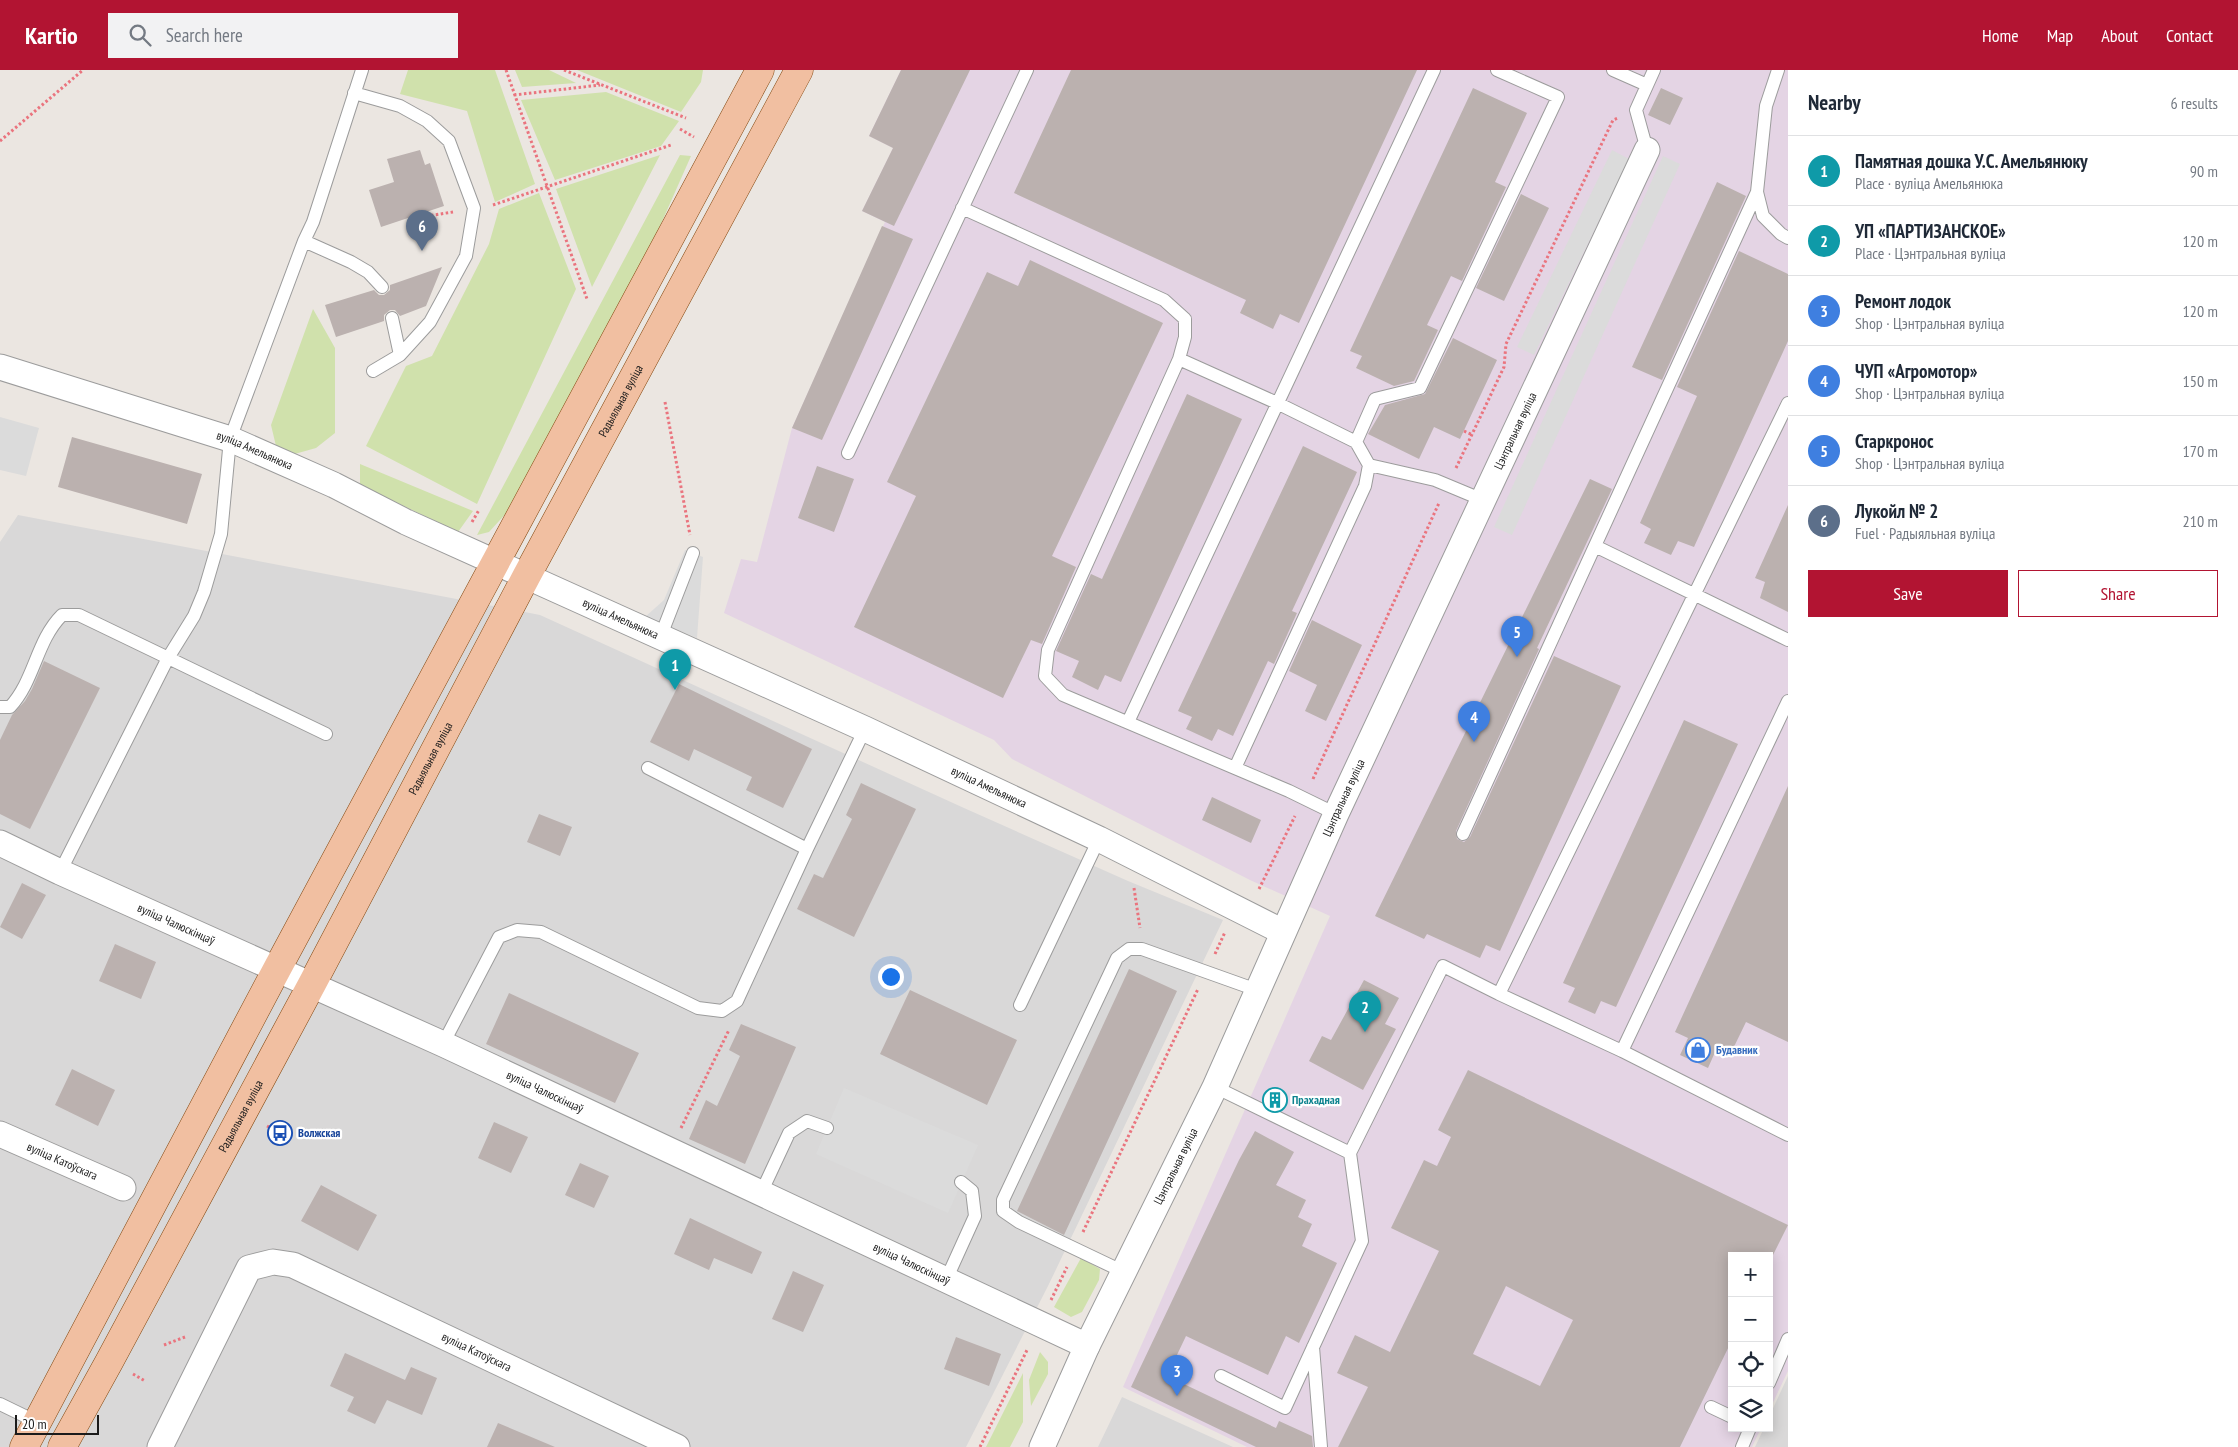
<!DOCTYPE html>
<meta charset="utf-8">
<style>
body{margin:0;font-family:"PT Sans Narrow",sans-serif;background:#f2f2f3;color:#1f2937}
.controls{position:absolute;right:15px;bottom:15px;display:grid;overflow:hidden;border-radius:0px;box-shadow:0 2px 12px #0003}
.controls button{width:45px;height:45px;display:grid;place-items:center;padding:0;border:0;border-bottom:1px solid #e0e1e3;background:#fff;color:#1f2937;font:25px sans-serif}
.scale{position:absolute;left:15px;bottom:12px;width:84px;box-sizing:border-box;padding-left:5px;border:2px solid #1b1b1b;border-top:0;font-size:14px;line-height:18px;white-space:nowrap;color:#1b1b1b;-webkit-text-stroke:4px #fff;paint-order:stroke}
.you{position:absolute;left:890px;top:906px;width:18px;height:18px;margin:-12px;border:4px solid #fff;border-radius:50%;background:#1a73e8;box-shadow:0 0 0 8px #1a73e833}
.badge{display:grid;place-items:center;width:32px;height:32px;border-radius:50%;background:#b21432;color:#fff;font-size:16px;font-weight:700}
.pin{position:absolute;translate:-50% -41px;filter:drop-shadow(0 1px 2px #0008)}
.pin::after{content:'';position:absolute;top:26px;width:18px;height:15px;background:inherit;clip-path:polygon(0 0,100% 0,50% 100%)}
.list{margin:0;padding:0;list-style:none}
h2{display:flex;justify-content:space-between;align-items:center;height:65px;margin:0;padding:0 20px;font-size:21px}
h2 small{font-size:16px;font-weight:400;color:#747a83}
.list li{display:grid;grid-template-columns:32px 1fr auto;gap:15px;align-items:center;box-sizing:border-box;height:70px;padding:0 20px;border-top:1px solid #e0e1e3}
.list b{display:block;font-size:19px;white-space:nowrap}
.list p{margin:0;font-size:16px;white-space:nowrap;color:#747a83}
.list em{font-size:16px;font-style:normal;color:#747a83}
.actions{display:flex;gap:10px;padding:15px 20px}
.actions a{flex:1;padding:11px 0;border:1px solid #b21432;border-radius:0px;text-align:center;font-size:18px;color:#b21432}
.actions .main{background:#b21432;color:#fff}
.icon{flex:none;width:28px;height:28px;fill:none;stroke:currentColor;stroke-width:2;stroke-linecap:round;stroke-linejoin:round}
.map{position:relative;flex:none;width:1788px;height:1377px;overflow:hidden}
header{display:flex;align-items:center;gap:30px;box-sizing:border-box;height:70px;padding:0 25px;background:#b21432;color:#fff}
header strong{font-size:24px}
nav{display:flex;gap:28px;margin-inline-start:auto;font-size:18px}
.search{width:350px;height:45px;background:#f2f2f3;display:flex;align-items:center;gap:12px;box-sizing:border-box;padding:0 18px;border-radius:0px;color:#747a83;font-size:19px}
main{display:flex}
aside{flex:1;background:#fff}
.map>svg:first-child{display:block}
</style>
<header>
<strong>Kartio</strong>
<div class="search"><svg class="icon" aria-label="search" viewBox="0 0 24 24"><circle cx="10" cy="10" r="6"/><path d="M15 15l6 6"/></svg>Search here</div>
<nav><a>Home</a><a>Map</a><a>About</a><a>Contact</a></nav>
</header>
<main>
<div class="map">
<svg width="1788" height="1377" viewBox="0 0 1788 1377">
<rect width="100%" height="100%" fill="#ebe6e1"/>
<path fill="#d9d8d8" d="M 18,445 L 540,545 L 964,738 L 1128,811 L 1223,850 L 1049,1214 L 966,1377 L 0,1377 L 0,472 Z
M 1788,1306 L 1788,1377 L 1755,1377 L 1764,1358 L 1769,1358 L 1769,1347 Z
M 1122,1327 L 1233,1377 L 1098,1377 Z"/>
<path fill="#e4d4e4" d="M 901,0 L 1788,0 L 1788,1301 L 1769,1341 L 1769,1186 L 1732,1186 L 1732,1358 L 1761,1358 L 1752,1377 L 1247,1377 L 1123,1317 L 1330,846 L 1250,810 L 1012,689 L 994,670 L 724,543 L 741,489 L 757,492 L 792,358 L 885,152 L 862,141 L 893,78 L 869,66 Z"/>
<path fill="#d0e1ac" d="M 408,0 L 495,0 L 535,114 L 495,132 L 467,41 L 400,24 Z
M 515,0 L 549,0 L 576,13 L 522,17 Z
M 577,0 L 703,0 L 701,12 L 681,42 Z
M 606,22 L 679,51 L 661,76 L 555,110 L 521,30 Z
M 660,85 L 592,217 L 556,119 Z
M 680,85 L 691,86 L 656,165 L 511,438 L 489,462 L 477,465 Z
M 539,123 L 576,219 L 477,434 L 366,376 L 406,296 L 432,286 L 489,174 L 499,139 Z
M 313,239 L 335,278 L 335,363 L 316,378 L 291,385 L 276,376 L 271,355 Z
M 360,394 L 473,441 L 458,462 L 360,415 Z
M 1081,1188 L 1100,1199 L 1099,1210 L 1082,1242 L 1071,1247 L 1054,1237 Z
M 1040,1282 L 1048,1292 L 1048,1304 L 1031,1336 L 1029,1310 Z
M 1023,1303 L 1023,1352 L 1010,1377 L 986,1377 Z"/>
<path fill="#dbdbdb" d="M 1612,80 L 1629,89 L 1534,285 L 1517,277 Z
M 1663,86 L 1680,94 L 1512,465 L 1494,457 Z
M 0,347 L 39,358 L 26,406 L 0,400 Z
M 685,480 L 703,487 L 697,568 L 645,547 L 664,530 Z
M 844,1018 L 978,1075 L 948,1143 L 816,1084 Z"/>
<path fill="#bbb1af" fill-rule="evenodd" d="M 901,0 L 970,0 L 894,156 L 862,141 L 893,78 L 869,66 Z
M 1071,0 L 1417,0 L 1299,253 L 1280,244 L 1273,259 L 1240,243 L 1246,230 L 1014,123 Z
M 1473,18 L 1527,43 L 1495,112 L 1506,117 L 1462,211 L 1451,206 L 1427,255 L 1438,260 L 1414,311 L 1394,316 L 1356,298 L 1362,286 L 1350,281 Z
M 1661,18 L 1683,28 L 1670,55 L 1648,45 Z
M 420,80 L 425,95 L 430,93 L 444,136 L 381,157 L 369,120 L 394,112 L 387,89 Z
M 1717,112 L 1746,126 L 1662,310 L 1632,297 Z
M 1521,124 L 1549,138 L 1504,231 L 1476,218 Z
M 882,156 L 913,169 L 822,370 L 792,358 Z
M 1739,181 L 1788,204 L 1788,271 L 1694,477 L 1678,471 L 1671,485 L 1644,473 L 1651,459 L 1640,453 L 1697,326 L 1677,317 Z
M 1030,190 L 1163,253 L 1052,486 L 1076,497 L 1042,574 L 1031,570 L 1003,628 L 854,557 L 916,426 L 887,412 L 987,202 L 1018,216 Z
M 442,197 L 426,236 L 400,246 L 395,240 L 390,240 L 384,245 L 384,251 L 336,267 L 325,235 L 374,220 L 379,225 L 384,225 L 390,220 L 390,215 Z
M 1453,268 L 1497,290 L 1460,369 L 1434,357 L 1419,389 L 1368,364 L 1385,335 L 1425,324 Z
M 1187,324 L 1242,349 L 1121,612 L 1105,605 L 1098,620 L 1072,607 L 1079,591 L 1056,581 L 1091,504 L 1102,509 Z
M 72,367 L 202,404 L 187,454 L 58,417 Z
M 1303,376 L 1357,402 L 1292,541 L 1297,543 L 1274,594 L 1268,591 L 1233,666 L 1218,659 L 1212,671 L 1186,659 L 1192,647 L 1178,641 Z
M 817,396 L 854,409 L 834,462 L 798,448 Z
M 1590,409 L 1612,419 L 1537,578 L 1539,579 L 1456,761 L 1457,769 L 1464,772 L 1470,767 L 1554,586 L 1621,616 L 1500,881 L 1486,875 L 1480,888 L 1427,864 L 1424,869 L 1375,846 Z
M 1788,435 L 1788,542 L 1760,528 L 1765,512 L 1755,508 Z
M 1312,550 L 1362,575 L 1326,651 L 1305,641 L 1317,615 L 1289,601 Z
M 44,591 L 100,618 L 30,759 L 0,744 L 0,670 L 12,645 L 25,631 L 32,619 Z
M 679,614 L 812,679 L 783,738 L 746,720 L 752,707 L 694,679 L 689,691 L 650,672 Z
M 1684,650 L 1738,674 L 1616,937 L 1601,931 L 1595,944 L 1568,932 L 1575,918 L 1563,913 Z
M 861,713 L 916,739 L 854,867 L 797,839 L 814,804 L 823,808 L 852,749 L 846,745 Z
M 1788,716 L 1788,972 L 1746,952 L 1729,987 L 1716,980 L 1708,998 L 1680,985 L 1688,968 L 1675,962 Z
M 1212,727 L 1261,750 L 1251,773 L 1202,750 Z
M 539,744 L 572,757 L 560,786 L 527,772 Z
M 22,813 L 46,825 L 22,869 L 0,857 Z
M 115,874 L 156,892 L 141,929 L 99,911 Z
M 1129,899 L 1177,921 L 1064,1165 L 1017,1141 Z
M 1364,910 L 1399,928 L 1385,954 L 1396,959 L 1363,1020 L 1309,991 L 1322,966 L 1331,970 Z
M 910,920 L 1017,970 L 987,1035 L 880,984 Z
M 509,923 L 639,983 L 615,1033 L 486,974 Z
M 741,954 L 796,977 L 745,1094 L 689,1069 L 706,1030 L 717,1036 L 740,986 L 729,980 Z
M 72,999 L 115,1020 L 98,1056 L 55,1035 Z
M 1468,1000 L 1788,1155 L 1769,1193 L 1769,1186 L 1732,1186 L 1732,1270 L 1680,1377 L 1338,1377 L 1368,1317 L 1337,1303 L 1355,1265 L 1390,1282 L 1439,1181 L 1391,1158 L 1424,1090 L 1437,1096 L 1451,1067 L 1438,1060 ZM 1506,1216 L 1573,1250 L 1540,1316 L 1473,1284 Z
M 494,1052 L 528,1067 L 511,1103 L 478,1088 Z
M 1255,1061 L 1294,1082 L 1276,1115 L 1306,1130 L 1298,1147 L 1312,1154 L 1302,1176 L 1337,1193 L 1299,1273 L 1286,1266 L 1268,1305 L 1186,1266 L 1167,1306 L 1276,1358 L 1279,1351 L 1312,1366 L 1313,1377 L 1256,1377 L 1131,1317 L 1239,1090 Z
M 580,1093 L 609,1106 L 594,1138 L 565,1125 Z
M 321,1115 L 377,1145 L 358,1181 L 301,1151 Z
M 690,1148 L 762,1182 L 752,1204 L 714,1188 L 709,1200 L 674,1184 Z
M 793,1201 L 824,1215 L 803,1262 L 772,1249 Z
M 956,1267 L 1001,1284 L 989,1316 L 944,1299 Z
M 345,1283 L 405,1310 L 411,1297 L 437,1308 L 422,1345 L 387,1330 L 375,1354 L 347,1341 L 354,1327 L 330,1316 Z
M 498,1353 L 555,1377 L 487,1377 Z"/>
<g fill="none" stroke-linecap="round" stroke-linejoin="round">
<defs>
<path id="lane" d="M 1613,0 L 1647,15
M 1778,0 L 1766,36 L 1757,122 L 1763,146 L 1781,164 L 1788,168
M 354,23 L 400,36 L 427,51 L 449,71 L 474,138 L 466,186 L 430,252 L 400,285 L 373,301
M 1647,80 L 1636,40 L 1654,0
M 962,138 L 1164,230 L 1185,249 L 1185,267 L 1179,289 L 1048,580 L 1045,606 L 1063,625 L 1289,721 L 1336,744
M 304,171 L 351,192 L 368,202 L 382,217
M 392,248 L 400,285
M 1179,289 L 1277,333 L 1356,372 L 1369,395 L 1365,416 L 1235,698
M 1356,372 L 1375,329 L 1420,318 L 1558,27 L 1497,0
M 848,383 L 1027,0
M 1369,395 L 1435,410 L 1483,430
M 1595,476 L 1788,570
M 660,568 L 693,483
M 0,637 L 10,637 C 35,610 36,571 62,545 L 79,545 L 326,664
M 1128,652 L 1434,0
M 648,698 L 807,779
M 1463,764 L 1757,122
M 60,802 L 168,588 L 194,546 L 204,522 L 221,464 L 230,369 L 304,171 L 313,152 L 362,0
M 1499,924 L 1622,981 L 1788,1065
M 1020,935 L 1099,769
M 443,974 L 499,867 L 517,860 L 541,862 L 698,938 L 722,941 L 737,931 L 807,779 L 865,659
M 1622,981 L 1788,631
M 1215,1017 L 1350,1083
M 761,1123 L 789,1063 L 807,1051 L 827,1058
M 1124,1202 L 1019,1152 L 1003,1141 L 1003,1130 L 1117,888 L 1129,879 L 1142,879 L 1257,920
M 946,1210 L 975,1146 L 972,1121 L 961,1112
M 1313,1277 L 1321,1377
M 1221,1306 L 1285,1338 L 1362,1171 L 1350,1083 L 1443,896 L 1499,924 L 1788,333
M 1769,1313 L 1788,1269
M 0,1334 L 37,1352
M 1711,1337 L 1732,1347
M 1742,1377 L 1750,1358"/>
<g id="street">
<path id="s1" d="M 0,297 L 230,369 L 334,415 L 406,452 L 865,659 L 1099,769 L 1283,862"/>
<path id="s2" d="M 0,773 L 60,802 L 443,974 L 1087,1276"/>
<path id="s3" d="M 0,1064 L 123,1118"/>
<path id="s4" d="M 160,1377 L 249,1198 L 273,1192 L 293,1195 L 677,1377"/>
<path id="s5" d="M 1042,1377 L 1087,1276 L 1215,1017 L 1336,744 L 1647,80"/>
</g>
<g id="primary">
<path d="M 24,1377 L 277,899 L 760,0"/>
<path id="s6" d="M 62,1377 L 109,1292 L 312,914 L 526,507 L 799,0"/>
</g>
</defs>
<use href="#lane" stroke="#9c9c9c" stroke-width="14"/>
<use href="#street" stroke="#9c9c9c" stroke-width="27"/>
<use href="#primary" stroke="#83470f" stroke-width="29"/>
<path stroke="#ea747e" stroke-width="3" stroke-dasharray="2.5 2.5" stroke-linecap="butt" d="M 506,0 L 587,229
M 564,0 L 686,48
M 514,25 L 600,15
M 680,59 L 694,67
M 0,71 L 83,0
M 493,135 L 671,75
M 421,147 L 453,142
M 665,332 L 690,465
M 1464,361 L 1473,365
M 1456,398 L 1504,297 L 1506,274 L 1613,50 L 1618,48
M 472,452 L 479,440
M 1313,709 L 1439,433
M 1134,818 L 1140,858
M 1259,819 L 1295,746
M 1215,884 L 1225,862
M 267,1056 L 280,1063
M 681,1058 L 729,960
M 1083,1162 L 1198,919
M 1051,1230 L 1067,1197
M 164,1275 L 185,1267
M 133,1304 L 145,1311
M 980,1377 L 1028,1278"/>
<use href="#lane" stroke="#fff" stroke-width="12"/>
<use href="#street" stroke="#fff" stroke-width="25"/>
<use href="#primary" stroke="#f1bfa1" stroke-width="28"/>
</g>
<defs>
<symbol id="shop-ring" viewBox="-11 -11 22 22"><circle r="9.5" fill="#fff" stroke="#3f7fe0" stroke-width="1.5"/><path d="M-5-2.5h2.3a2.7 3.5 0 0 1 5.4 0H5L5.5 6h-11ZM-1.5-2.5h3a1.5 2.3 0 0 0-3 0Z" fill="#3f7fe0"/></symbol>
<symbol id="building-ring" viewBox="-11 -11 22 22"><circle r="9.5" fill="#fff" stroke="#0f9aa8" stroke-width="1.5"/><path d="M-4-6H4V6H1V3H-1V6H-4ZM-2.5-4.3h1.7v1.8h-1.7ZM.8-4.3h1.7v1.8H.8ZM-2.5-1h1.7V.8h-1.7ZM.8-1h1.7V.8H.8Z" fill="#0f9aa8"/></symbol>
<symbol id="bus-ring" viewBox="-11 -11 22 22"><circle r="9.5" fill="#fff" stroke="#1a4fb4" stroke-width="1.5"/><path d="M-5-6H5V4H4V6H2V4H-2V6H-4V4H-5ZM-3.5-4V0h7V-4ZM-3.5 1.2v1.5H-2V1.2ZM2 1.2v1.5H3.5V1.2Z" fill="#1a4fb4"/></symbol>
</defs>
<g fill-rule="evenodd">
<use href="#shop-ring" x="1684" y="966" width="28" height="28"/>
<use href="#building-ring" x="1261" y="1016" width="28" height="28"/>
<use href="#bus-ring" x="266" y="1049" width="28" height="28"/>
</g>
<g text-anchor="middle" stroke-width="4.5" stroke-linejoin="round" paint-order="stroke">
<g font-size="12" fill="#1b1b1b" stroke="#fff">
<text dy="4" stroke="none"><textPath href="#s6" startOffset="1186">Радыяльная вуліца</textPath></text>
<text dy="4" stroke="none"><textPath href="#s5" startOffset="1121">Цэнтральная вуліца</textPath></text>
<text dy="4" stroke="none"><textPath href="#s1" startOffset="268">вуліца Амельянюка</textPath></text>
<text dy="4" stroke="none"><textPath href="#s1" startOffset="671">вуліца Амельянюка</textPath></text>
<text dy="4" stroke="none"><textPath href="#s6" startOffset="781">Радыяльная вуліца</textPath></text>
<text dy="4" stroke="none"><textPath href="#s1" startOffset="1076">вуліца Амельянюка</textPath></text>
<text dy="4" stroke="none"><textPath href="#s5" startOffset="716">Цэнтральная вуліца</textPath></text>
<text dy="4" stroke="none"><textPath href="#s2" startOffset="194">вуліца Чалюскінцаў</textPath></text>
<text dy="4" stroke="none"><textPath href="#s2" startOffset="599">вуліца Чалюскінцаў</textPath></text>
<text dy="4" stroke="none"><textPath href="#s6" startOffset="376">Радыяльная вуліца</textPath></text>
<text dy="4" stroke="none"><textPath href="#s3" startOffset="68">вуліца Катоўскага</textPath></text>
<text dy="4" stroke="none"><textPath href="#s5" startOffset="311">Цэнтральная вуліца</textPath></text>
<text dy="4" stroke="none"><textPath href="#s2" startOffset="1004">вуліца Чалюскінцаў</textPath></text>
<text dy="4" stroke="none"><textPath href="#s4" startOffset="448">вуліца Катоўскага</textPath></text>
</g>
<g font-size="12" font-weight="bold" fill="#366cbe" stroke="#fff" text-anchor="start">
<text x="1716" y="984">Будавник</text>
</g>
<g font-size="12" font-weight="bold" fill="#0d838f" stroke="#fff" text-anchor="start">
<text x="1292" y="1034">Прахадная</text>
</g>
<g font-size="12" font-weight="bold" fill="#164399" stroke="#fff" text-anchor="start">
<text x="298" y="1067">Волжская</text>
</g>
</g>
</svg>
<div class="controls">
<button>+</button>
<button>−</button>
<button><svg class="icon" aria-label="locate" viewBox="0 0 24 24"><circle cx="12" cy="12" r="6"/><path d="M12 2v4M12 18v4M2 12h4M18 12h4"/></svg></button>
<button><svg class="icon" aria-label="layers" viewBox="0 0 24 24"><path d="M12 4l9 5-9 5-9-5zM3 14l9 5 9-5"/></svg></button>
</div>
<div class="scale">20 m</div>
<div class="you"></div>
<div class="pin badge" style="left:675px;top:620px;background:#0f9aa8">1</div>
<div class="pin badge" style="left:1365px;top:962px;background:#0f9aa8">2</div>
<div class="pin badge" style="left:1177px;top:1326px;background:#3f7fe0">3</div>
<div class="pin badge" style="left:1474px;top:672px;background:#3f7fe0">4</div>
<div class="pin badge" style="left:1517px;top:587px;background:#3f7fe0">5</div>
<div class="pin badge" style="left:422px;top:181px;background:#5c6f8a">6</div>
</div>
<aside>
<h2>Nearby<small>6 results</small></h2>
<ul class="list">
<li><span class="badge" style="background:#0f9aa8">1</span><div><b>Памятная дошка У.С. Амельянюку</b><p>Place · вуліца Амельянюка</p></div><em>90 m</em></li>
<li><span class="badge" style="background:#0f9aa8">2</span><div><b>УП «ПАРТИЗАНСКОЕ»</b><p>Place · Цэнтральная вуліца</p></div><em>120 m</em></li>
<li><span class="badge" style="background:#3f7fe0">3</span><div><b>Ремонт лодок</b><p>Shop · Цэнтральная вуліца</p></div><em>120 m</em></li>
<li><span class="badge" style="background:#3f7fe0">4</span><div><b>ЧУП «Агромотор»</b><p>Shop · Цэнтральная вуліца</p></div><em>150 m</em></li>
<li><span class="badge" style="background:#3f7fe0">5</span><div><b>Старкронос</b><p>Shop · Цэнтральная вуліца</p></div><em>170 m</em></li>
<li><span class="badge" style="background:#5c6f8a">6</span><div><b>Лукойл № 2</b><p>Fuel · Радыяльная вуліца</p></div><em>210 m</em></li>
</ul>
<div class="actions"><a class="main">Save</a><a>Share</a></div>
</aside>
</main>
